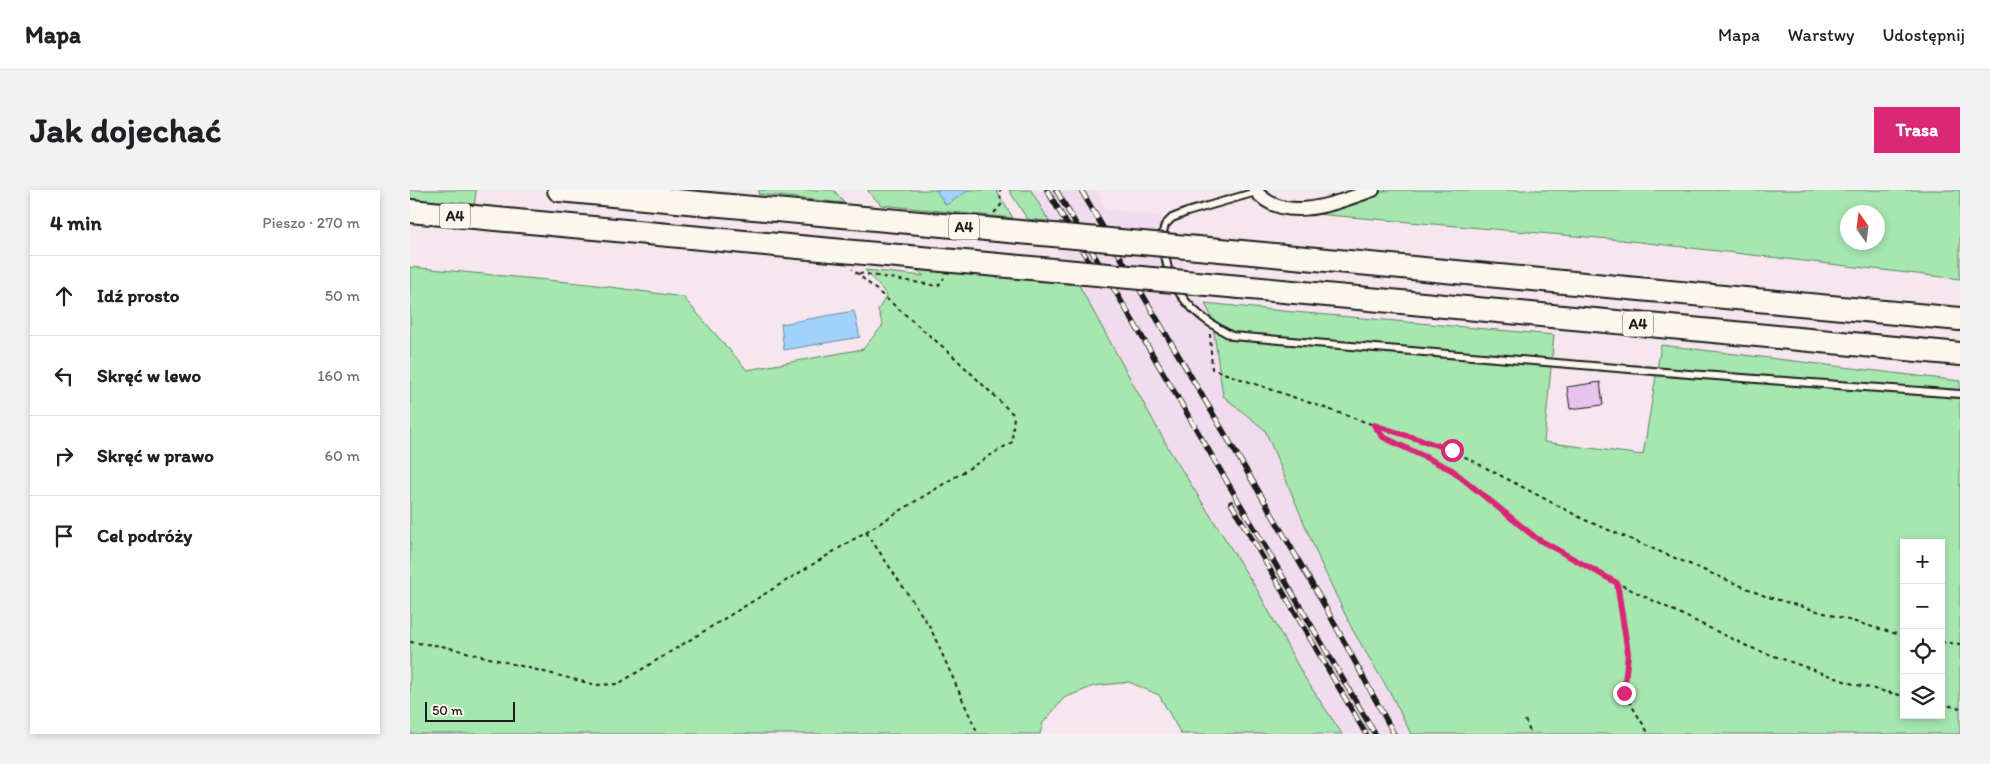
<!DOCTYPE html>
<html lang="pl">
<meta charset="utf-8">
<style>
body{margin:0;font-family:Itim,sans-serif;background:#f2f2f2;color:#202124}
.controls{position:absolute;right:15px;bottom:15px;display:grid;overflow:hidden;border-radius:0px;box-shadow:0 2px 8px #0003}
.controls button{width:45px;height:45px;display:grid;place-items:center;padding:0;border:0;border-bottom:1px solid #e0e0e0;background:#fff;color:#202124;font:25px sans-serif}
.compass{position:absolute;left:1430px;top:15px;width:45px;height:45px;border-radius:50%;background:#fff;box-shadow:0 2px 8px #0003;rotate:346deg}
.scale{position:absolute;left:15px;bottom:12px;width:90px;box-sizing:border-box;padding-left:5px;border:2px solid #1c1c1c;border-top:0;font-size:14px;line-height:18px;white-space:nowrap;color:#1c1c1c;-webkit-text-stroke:4px #fbf7ec;paint-order:stroke}
.stop{position:absolute;width:15px;height:15px;margin:-11px;border:4px solid #db2777;border-radius:50%;background:#fff}
.stop.end{background:#db2777;border-color:#fff;box-shadow:0 1px 5px #0008}
.list{margin:0;padding:0;list-style:none}
h2{display:flex;justify-content:space-between;align-items:center;height:65px;margin:0;padding:0 20px;font-size:21px}
h2 small{font-size:16px;font-weight:400;color:#757577}
.list li{display:grid;grid-template-columns:32px 1fr auto;gap:15px;align-items:center;box-sizing:border-box;height:80px;padding:0 20px;border-top:1px solid #e0e0e0}
.list b{display:block;font-size:19px;white-space:nowrap}
.list em{font-size:16px;font-style:normal;color:#757577}
.icon{flex:none;width:28px;height:28px;fill:none;stroke:currentColor;stroke-width:2;stroke-linecap:round;stroke-linejoin:round}
.map{position:relative;flex:none;width:1550px;height:544px;overflow:hidden;border-radius:0px}
header{display:flex;align-items:center;gap:30px;box-sizing:border-box;height:70px;padding:0 25px;background:#fff;border-bottom:1px solid #e0e0e0}
header strong{font-size:24px}
nav{display:flex;gap:28px;margin-inline-start:auto;font-size:18px}
.intro{display:flex;align-items:center;justify-content:space-between;box-sizing:border-box;height:120px;padding:0 30px}
h1{margin:0;font-size:35px}
.button{padding:12px 22px;border-radius:0px;background:#db2777;color:#fff;font-size:18px;font-weight:700}
main{display:flex;gap:30px;padding:0 30px}
aside{flex:1;background:#fff;border-radius:0px;box-shadow:0 2px 8px #0003}
.map>svg:first-child{display:block}
</style>
<header>
<strong>Mapa</strong>
<nav><a>Mapa</a><a>Warstwy</a><a>Udostępnij</a></nav>
</header>
<div class="intro"><h1>Jak dojechać</h1><a class="button">Trasa</a></div>
<main>
<aside>
<h2>4 min<small>Pieszo · 270 m</small></h2>
<ul class="list">
<li><svg class="icon" aria-label="ahead" viewBox="0 0 24 24"><path d="M12 20V5M6 11l6-6 6 6"/></svg><div><b>Idź prosto</b></div><em>50 m</em></li>
<li><svg class="icon" aria-label="left" viewBox="0 0 24 24"><path d="M17 20v-9H6M10 6l-5 5 5 5"/></svg><div><b>Skręć w lewo</b></div><em>160 m</em></li>
<li><svg class="icon" aria-label="right" viewBox="0 0 24 24"><path d="M7 20v-9h11M14 6l5 5-5 5"/></svg><div><b>Skręć w prawo</b></div><em>60 m</em></li>
<li><svg class="icon" aria-label="arrive" viewBox="0 0 24 24"><path d="M6 21V4h12l-3 4 3 4H6"/></svg><div><b>Cel podróży</b></div></li>
</ul>
</aside>
<div class="map">
<svg width="1550" height="544" viewBox="0 0 1550 544">
<rect width="100%" height="100%" fill="#f5e7ed"/>
<filter id="ink" filterUnits="userSpaceOnUse"><feTurbulence type="fractalNoise" baseFrequency=".02" numOctaves="2"/><feDisplacementMap in="SourceGraphic" scale="10" xChannelSelector="R" yChannelSelector="G"/><feConvolveMatrix kernelMatrix="1 2 1 2 8 2 1 2 1" color-interpolation-filters="sRGB"/></filter>
<g filter="url(#ink)">
<path fill="#f1dced" d="M 614,0 L 687,0 L 696,19 L 751,26 L 802,128 L 813,206 L 855,240 L 910,371 L 942,439 L 982,506 L 1001,544 L 932,544 L 893,485 L 849,403 L 760,261 Z"/>
<path fill="#a6e6af" stroke="#618166" fill-rule="evenodd" d="M 0,0 L 66,0 L 64,19 L 0,14 Z
M 349,0 L 424,0 L 434,13 L 348,4 Z
M 457,0 L 586,0 L 603,28 L 471,15 Z
M 599,0 L 621,0 L 639,31 L 617,29 Z
M 977,0 L 1550,0 L 1550,89 L 1212,50 L 905,24 ZM 1438,22 L 1468,22 L 1468,52 L 1438,52 Z
M 499,74 L 665,88 L 760,261 L 849,403 L 893,485 L 932,544 L 771,544 L 749,505 L 719,492 L 684,496 L 654,508 L 633,533 L 630,544 L 0,544 L 0,77 L 179,94 L 273,107 L 337,180 L 453,159 L 473,135 L 468,120 L 477,105 L 455,80 L 514,86 Z
M 795,113 L 873,121 L 1144,145 L 1134,252 L 1233,265 L 1251,155 L 1550,191 L 1550,544 L 1001,544 L 982,506 L 942,439 L 910,371 L 855,240 L 813,206 L 802,128 ZM 1494,353 L 1531,353 L 1531,525 L 1494,525 Z"/>
<path fill="#a1d2fd" stroke="#6c89a3" d="M 526,0 L 559,0 L 536,15 Z
M 444,121 L 450,147 L 374,160 L 371,134 Z"/>
<path fill="#e7c3ee" stroke="#1c1c1c" d="M 1190,192 L 1193,215 L 1160,219 L 1157,197 Z"/>
<g fill="none" stroke-linecap="round" stroke-linejoin="round">
<defs>
<path id="service" d="M 760,87 L 751,49 L 755,35 L 762,28 L 777,22 L 846,2
M 765,96 C 779,120 798,133 822,146 L 1279,184 L 1550,204"/>
<path id="minor" d="M 845,0 C 873,36 928,12 963,0"/>
<path id="motorway" d="M 149,0 L 299,14
M 0,21 L 345,53
M 810,60 L 1550,129
M 830,97 L 1550,164"/>
</defs>
<use href="#service" stroke="#1c1c1c" stroke-width="10"/>
<use href="#minor" stroke="#1c1c1c" stroke-width="16"/>
<use href="#motorway" stroke="#1c1c1c" stroke-width="26"/>
<path stroke="#1c1c1c" stroke-width="2" stroke-dasharray="4 4" stroke-linecap="butt" d="M 584,23 L 591,15 L 590,0
M 449,83 L 528,96 L 534,88
M 800,144 L 802,179 L 964,235 L 973,247 L 1042,281 L 1126,348 L 1207,393 L 1339,457 L 1443,494 L 1494,506
M 964,235 L 1042,260 L 1175,330 L 1355,406 L 1494,446
M 456,342 L 520,437 L 568,544
M 1207,393 L 1218,463 L 1214,503 L 1239,544
M 0,452 L 32,456 L 186,495 L 208,494 L 602,252 L 604,225 L 540,163 L 442,79
M 1531,452 L 1550,454
M 1531,514 L 1550,518
M 1115,530 L 1121,544"/>
<use href="#service" stroke="#fbf7ec" stroke-width="6"/>
<use href="#minor" stroke="#fbf7ec" stroke-width="12"/>
<use href="#motorway" stroke="#fbf7ec" stroke-width="22"/>
<defs>
<path id="rail" d="M 637,0 L 686,84
M 646,0 L 965,544
M 671,0 L 852,307 L 917,420 L 984,544
M 821,313 L 956,544"/>
</defs>
<use href="#rail" stroke="#1c1c1c" stroke-width="5.5"/>
<use href="#rail" stroke="#fbf7ec" stroke-width="4" stroke-dasharray="11" stroke-linecap="butt"/>
<defs>
<path id="motorway-bridge" d="M 299,14 L 810,60
M 345,53 L 830,97"/>
</defs>
<use href="#motorway-bridge" stroke="#1c1c1c" stroke-width="26" stroke-linecap="butt"/>
<use href="#motorway-bridge" stroke="#fbf7ec" stroke-width="22"/>
</g>
</g>
<g fill="none" stroke-linecap="round" stroke-linejoin="round" filter="url(#ink)">
<path stroke="#db2777" stroke-width="6" d="M 1042,260 L 964,235 L 973,247 L 1042,280 L 1126,348 L 1207,393 L 1218,463 L 1214,503"/>
</g>
<g text-anchor="middle" stroke-width="4.5" stroke-linejoin="round" paint-order="stroke">
<g fill="#fbf7ec" stroke="#5f5e5a" stroke-width="1">
<rect x="30" y="13.5" width="30" height="25" rx="4"/>
<rect x="539" y="24.5" width="30" height="25" rx="4"/>
<rect x="1213" y="121.5" width="30" height="25" rx="4"/>
</g>
<g font-size="15" font-weight="bold" fill="#1c1c1c">
<text x="45" y="31">A4</text>
<text x="554" y="42">A4</text>
<text x="1228" y="139">A4</text>
</g>
</g>
</svg>
<div class="controls">
<button>+</button>
<button>−</button>
<button><svg class="icon" aria-label="locate" viewBox="0 0 24 24"><circle cx="12" cy="12" r="6"/><path d="M12 2v4M12 18v4M2 12h4M18 12h4"/></svg></button>
<button><svg class="icon" aria-label="layers" viewBox="0 0 24 24"><path d="M12 4l9 5-9 5-9-5zM3 14l9 5 9-5"/></svg></button>
</div>
<svg class="compass" viewBox="-18 -18 36 36"><path d="M0-13l5 13h-10z" fill="#e53935"/><path d="M0 13l5-13h-10z" fill="#757577"/></svg>
<div class="scale">50 m</div>
<div class="stop" style="left:1042px;top:260px"></div>
<div class="stop end" style="left:1214px;top:503px"></div>
</div>
</main>
